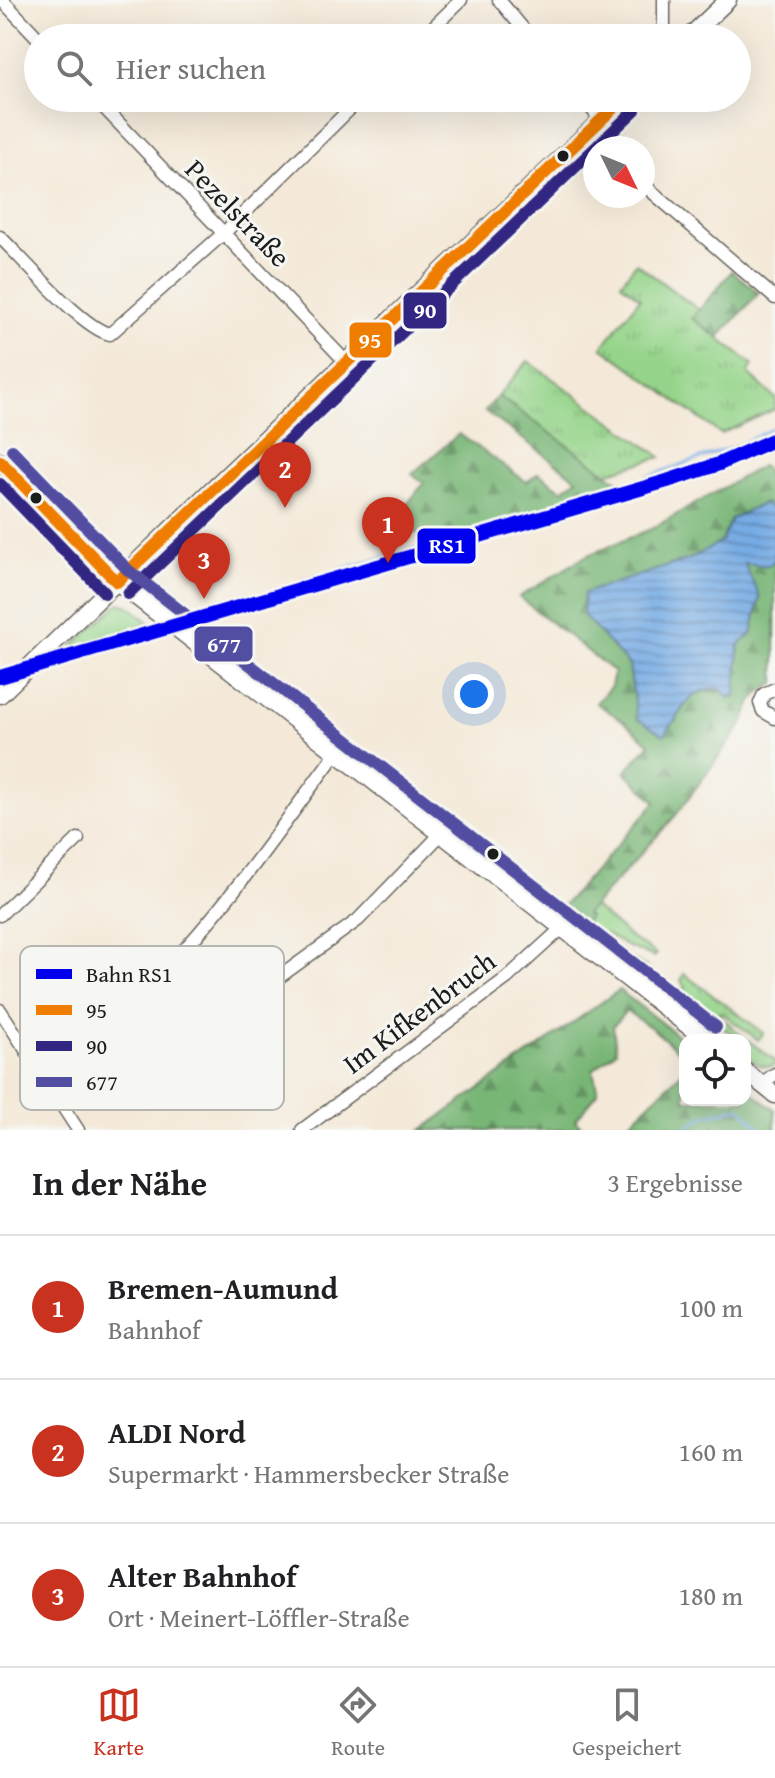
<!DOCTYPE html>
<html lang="de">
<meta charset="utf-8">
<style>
body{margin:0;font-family:"Gentium Book Plus",serif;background:#f6f6f6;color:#202124}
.controls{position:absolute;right:24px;bottom:24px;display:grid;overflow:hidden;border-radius:16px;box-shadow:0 8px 32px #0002}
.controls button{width:72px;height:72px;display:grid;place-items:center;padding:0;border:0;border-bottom:2px solid #e0e0e0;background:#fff;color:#202124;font:40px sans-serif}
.compass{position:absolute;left:583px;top:136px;width:72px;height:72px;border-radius:50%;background:#fff;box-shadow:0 8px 32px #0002;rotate:133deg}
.you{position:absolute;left:474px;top:694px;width:28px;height:28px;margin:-20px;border:6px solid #fff;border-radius:50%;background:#1a73e8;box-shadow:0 0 0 12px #1a73e833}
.badge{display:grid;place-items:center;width:52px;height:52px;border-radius:50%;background:#c8321e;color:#fff;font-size:26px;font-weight:700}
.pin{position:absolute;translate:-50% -66px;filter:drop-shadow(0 2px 4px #0008)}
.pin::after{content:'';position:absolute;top:42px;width:28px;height:24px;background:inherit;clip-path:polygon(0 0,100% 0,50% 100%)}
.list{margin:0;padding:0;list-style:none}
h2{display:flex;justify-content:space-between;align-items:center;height:104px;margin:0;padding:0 32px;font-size:34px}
h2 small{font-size:26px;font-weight:400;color:#757577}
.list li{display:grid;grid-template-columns:52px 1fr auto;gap:24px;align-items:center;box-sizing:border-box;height:144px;padding:0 32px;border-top:2px solid #e0e0e0}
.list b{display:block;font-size:30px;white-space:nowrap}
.list p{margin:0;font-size:26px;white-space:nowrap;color:#757577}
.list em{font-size:26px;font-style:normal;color:#757577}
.icon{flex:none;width:44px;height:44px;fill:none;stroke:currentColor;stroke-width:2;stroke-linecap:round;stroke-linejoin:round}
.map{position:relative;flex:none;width:775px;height:1130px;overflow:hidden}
.search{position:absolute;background:#fff;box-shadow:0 8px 32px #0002;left:24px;right:24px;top:24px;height:88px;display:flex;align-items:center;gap:20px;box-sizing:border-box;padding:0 28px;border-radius:44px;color:#757577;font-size:30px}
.sheet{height:536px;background:#fff}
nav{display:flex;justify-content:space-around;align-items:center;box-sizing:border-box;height:112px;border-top:2px solid #e0e0e0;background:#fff;font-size:22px;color:#757577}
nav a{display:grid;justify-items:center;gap:4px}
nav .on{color:#c8321e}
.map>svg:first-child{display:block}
</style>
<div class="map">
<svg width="775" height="1130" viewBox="0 0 775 1130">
<defs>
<pattern id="grass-tufts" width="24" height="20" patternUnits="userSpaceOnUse" patternTransform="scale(2)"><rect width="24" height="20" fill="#95d48a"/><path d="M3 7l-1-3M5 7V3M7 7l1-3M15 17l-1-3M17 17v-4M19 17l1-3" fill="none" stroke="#80b576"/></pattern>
<pattern id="forest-firs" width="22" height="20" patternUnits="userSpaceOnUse" patternTransform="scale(2)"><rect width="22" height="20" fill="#78b676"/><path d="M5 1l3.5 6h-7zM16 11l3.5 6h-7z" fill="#629360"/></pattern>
<pattern id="water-rules" width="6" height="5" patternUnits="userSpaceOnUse" patternTransform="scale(2)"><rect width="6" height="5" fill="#76abe4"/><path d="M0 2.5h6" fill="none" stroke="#608ab8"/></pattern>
</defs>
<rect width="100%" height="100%" fill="#f6f6f2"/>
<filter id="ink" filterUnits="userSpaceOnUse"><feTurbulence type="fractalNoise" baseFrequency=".0125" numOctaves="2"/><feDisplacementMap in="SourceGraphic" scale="16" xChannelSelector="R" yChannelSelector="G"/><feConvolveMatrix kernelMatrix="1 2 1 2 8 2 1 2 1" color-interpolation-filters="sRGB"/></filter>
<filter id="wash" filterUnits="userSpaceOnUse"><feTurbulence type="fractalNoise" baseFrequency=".006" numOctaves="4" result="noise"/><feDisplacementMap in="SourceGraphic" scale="32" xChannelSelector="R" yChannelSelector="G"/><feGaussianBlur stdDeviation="1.8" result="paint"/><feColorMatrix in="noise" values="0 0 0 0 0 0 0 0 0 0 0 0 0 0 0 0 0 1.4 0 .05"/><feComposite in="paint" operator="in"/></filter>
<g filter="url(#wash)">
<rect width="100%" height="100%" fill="#f4e9d8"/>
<path fill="url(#grass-tufts)" stroke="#587853" stroke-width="2" d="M 636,263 L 699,310 L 692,318 L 753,365 L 748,373 L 775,398 L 775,409 L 721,434 L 602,347 L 640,298 L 621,283 Z
M 528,361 L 661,457 L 606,473 L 498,396 Z
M 119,603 L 129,606 L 150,623 L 65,653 Z
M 593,906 L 631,938 L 656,954 L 654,957 L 626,946 L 606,934 L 606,940 L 629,958 L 647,967 L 646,976 L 582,925 L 588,917 L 586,914 Z
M 684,974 L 764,1033 L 758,1040 L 721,1012 L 718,1013 L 736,1031 L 775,1061 L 775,1064 L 771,1067 L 759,1065 L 745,1055 L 745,1040 L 734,1040 L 733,1035 L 680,995 L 686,988 L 681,981 Z"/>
<path fill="url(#forest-firs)" stroke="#4a6949" stroke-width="2" d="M 732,271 L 759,293 L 718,338 L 692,318 Z
M 498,396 L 625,486 L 426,545 L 426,541 L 396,518 L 424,483 L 412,474 L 459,434 L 527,482 L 538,473 L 562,490 L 577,479 L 485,411 Z
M 763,465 L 775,487 L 775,512 L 764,503 L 731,519 L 722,541 L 690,559 L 584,594 L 583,615 L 629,665 L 637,719 L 675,722 C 688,692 705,682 736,696 L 744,562 L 768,566 L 775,560 L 775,684 C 757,690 749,703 744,722 L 676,815 L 586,914 L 589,917 L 582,925 L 561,908 L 656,802 L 625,772 L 650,744 L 625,722 L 596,703 L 611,686 L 614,672 L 519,597 L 586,556 L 651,529 Z
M 619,990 L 685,1041 L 685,1057 L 653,1029 L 626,1011 L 613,1026 L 616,1051 L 593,1070 L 598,1093 L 575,1120 L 585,1130 L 422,1130 Z
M 685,1069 L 685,1100 L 745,1100 L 745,1087 L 775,1110 L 775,1130 L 622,1130 Z"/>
<path fill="url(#water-rules)" stroke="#496480" stroke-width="2" d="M 765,503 L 775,512 L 775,560 L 768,566 L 744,563 L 760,597 L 752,634 L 739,645 L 736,696 L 730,698 L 719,688 C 684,690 684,712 664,735 L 637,719 L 629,665 L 583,615 L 584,593 L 690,559 L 722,541 L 731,519 Z"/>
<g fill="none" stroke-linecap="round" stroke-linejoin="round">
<path stroke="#76abe4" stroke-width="3" d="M 304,580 L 643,482 L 649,476 L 736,446 L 775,427
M 682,1130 L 706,1115 L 740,1108 L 762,1130"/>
</g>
</g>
<g filter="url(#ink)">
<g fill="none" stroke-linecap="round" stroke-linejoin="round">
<defs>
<path id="minor" d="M 2,0 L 38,38
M 499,0 L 531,38
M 422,38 L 461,0
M 664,38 L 664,0
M 95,98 L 346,362
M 583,98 L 601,120
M 586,134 L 601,148
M 643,184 L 775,298
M 0,237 C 23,259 83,329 110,334 L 224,233 L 361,98
M 775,689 L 764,694 L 760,703 L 763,711 L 775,718
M 0,915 L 78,839
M 0,1010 L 78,1130
M 167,1073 L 188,1067 L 267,986 L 358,920 L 441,834
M 43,1076 C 93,1037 142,997 184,950 C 240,888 287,819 337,752
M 761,1084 L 775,1074
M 302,1130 L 507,978 L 561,929"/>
<path id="tertiary" d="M 688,38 L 728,0
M 0,461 L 117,582 L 706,1040
M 0,695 L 211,490 L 624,98
M 745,1071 L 775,1095"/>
</defs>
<use href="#minor" stroke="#68645e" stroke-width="15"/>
<use href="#tertiary" stroke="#68645e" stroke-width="19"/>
<use href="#minor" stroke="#fff" stroke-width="12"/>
<use href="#tertiary" stroke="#fff" stroke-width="16"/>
<defs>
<path id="bus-1" d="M 0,461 L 117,582
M 117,582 L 624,98"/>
<path id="bus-2" d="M 0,484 L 105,593
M 128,594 L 635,110"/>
<path id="bus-3" d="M 12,450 L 128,570 L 716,1027"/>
</defs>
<use href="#bus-1" stroke="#f6f6f2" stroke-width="18"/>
<use href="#bus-2" stroke="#f6f6f2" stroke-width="18"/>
<use href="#bus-3" stroke="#f6f6f2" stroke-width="18"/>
<use href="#bus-1" stroke="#ef7d00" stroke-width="12"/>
<use href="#bus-2" stroke="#312783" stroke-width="12"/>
<use href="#bus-3" stroke="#524ea2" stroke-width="12"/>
<defs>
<path id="rail-1" d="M 0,677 L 667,481 L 719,464 L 775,439"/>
</defs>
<use href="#rail-1" stroke="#f6f6f2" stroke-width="20"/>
<use href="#rail-1" stroke="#00e" stroke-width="14"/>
</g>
</g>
<g fill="#1c1c1c" stroke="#f6f6f2" stroke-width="3">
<circle cx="563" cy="156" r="7"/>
<circle cx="36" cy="498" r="7"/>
<circle cx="493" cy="854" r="7"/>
</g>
<g text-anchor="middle" stroke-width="6" stroke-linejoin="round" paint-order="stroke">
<g font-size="28" fill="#1c1c1c" stroke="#f6f6f2">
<text transform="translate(238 213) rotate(46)" y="10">Pezelstraße</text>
<text transform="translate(419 1012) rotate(-37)" y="10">Im Kifkenbruch</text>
</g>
</g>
<rect x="20" y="946" width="264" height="164" rx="12" fill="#f6f6f2" stroke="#b5b5b2" stroke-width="2"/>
<rect x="36" y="969" width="36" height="10" fill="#00e"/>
<rect x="36" y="1005" width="36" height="10" fill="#ef7d00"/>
<rect x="36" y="1041" width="36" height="10" fill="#312783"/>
<rect x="36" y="1077" width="36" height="10" fill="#524ea2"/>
<g font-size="22" fill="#1c1c1c">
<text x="86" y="982">Bahn RS1</text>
<text x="86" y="1018">95</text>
<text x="86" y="1054">90</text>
<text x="86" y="1090">677</text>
</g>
<g stroke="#f6f6f2" stroke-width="3">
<rect x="402" y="291" width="46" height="39" rx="8" fill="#312783"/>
<rect x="348" y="321" width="45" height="38" rx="8" fill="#ef7d00"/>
<rect x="416" y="527" width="61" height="38" rx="8" fill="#00e"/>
<rect x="193" y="625" width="61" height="38" rx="8" fill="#524ea2"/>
</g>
<g font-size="22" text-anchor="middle" font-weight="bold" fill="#fff">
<text x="425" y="318">90</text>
<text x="370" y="348">95</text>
<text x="447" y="553">RS1</text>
<text x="224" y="652">677</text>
</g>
</svg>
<div class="controls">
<button><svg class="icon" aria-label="locate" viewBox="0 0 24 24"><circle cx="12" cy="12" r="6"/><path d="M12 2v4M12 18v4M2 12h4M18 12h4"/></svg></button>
</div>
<svg class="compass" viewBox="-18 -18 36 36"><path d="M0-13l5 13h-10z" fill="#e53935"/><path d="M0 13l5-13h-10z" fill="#757577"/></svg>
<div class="you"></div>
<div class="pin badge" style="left:388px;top:563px">1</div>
<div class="pin badge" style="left:285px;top:508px">2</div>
<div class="pin badge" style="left:204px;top:599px">3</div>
<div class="search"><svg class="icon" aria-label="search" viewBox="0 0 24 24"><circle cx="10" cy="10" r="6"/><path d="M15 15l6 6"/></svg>Hier suchen</div>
</div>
<section class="sheet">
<h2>In der Nähe<small>3 Ergebnisse</small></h2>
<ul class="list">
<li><span class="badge">1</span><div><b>Bremen-Aumund</b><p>Bahnhof</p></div><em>100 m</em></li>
<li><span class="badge">2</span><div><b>ALDI Nord</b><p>Supermarkt · Hammersbecker Straße</p></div><em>160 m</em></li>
<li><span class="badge">3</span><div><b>Alter Bahnhof</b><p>Ort · Meinert-Löffler-Straße</p></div><em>180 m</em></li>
</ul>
</section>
<nav>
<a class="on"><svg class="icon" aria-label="map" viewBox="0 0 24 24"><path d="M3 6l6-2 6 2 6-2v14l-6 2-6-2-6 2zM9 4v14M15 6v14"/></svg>Karte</a>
<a><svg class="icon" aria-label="directions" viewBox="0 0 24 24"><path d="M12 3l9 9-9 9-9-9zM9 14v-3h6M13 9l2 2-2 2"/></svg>Route</a>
<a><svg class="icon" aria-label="saved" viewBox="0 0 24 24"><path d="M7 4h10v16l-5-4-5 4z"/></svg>Gespeichert</a>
</nav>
